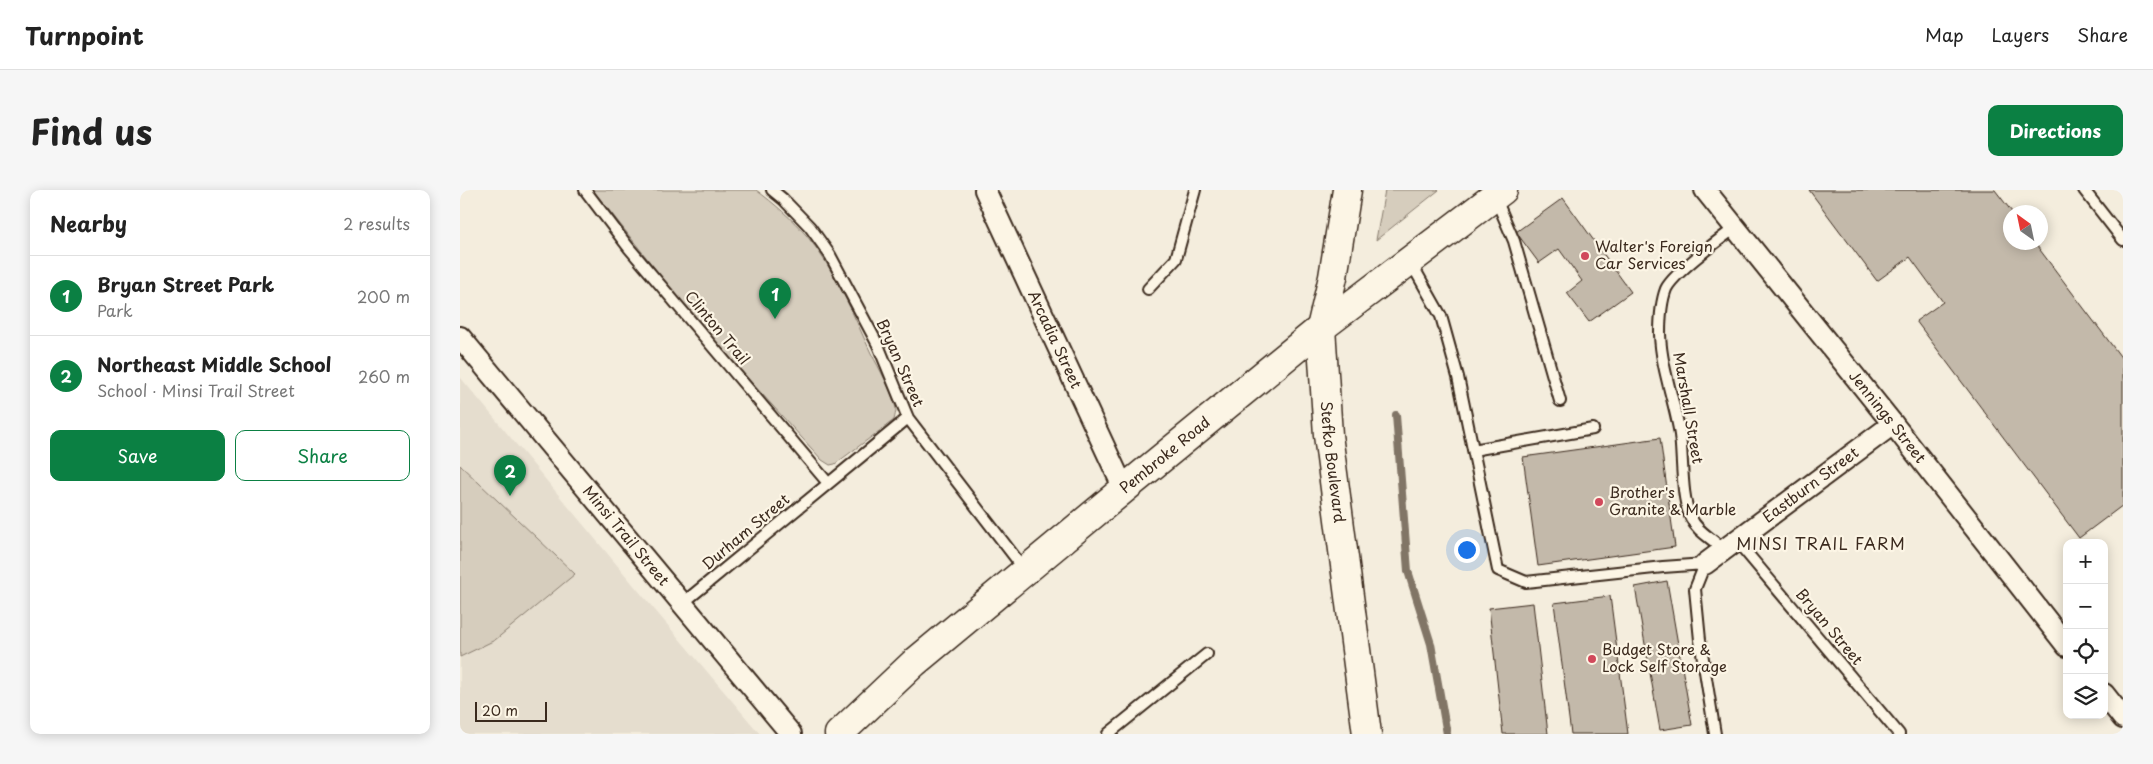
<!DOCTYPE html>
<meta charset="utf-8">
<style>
body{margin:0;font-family:"Playpen Sans",sans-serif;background:#f6f6f6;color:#222}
.controls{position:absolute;right:15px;bottom:15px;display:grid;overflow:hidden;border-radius:10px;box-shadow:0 2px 12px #0003}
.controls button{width:45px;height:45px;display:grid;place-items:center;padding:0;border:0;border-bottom:1px solid #e0e0e0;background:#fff;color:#222;font:25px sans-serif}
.compass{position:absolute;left:1543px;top:15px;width:45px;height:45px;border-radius:50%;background:#fff;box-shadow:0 2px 12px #0003;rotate:327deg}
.scale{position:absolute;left:15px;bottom:12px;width:72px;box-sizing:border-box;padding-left:5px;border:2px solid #3b2a1e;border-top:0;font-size:14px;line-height:18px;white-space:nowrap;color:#3b2a1e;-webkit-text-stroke:4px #fcf5e5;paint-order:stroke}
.you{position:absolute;left:1006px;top:359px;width:18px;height:18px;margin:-12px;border:4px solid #fff;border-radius:50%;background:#1a73e8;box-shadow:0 0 0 8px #1a73e833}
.badge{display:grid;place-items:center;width:32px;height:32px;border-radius:50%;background:#0b8043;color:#fff;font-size:16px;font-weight:700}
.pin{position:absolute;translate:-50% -41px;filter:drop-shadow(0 1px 2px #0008)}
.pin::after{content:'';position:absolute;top:26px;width:18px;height:15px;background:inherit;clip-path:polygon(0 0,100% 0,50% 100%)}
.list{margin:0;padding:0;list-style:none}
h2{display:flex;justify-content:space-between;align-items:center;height:65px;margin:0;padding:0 20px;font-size:21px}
h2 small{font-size:16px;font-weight:400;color:#767676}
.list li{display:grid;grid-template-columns:32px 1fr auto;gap:15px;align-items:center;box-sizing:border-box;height:80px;padding:0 20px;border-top:1px solid #e0e0e0}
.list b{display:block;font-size:19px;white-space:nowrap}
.list p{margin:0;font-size:16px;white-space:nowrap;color:#767676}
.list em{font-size:16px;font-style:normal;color:#767676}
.actions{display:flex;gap:10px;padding:15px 20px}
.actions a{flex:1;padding:11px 0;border:1px solid #0b8043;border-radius:10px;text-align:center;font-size:18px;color:#0b8043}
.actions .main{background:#0b8043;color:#fff}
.icon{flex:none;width:28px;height:28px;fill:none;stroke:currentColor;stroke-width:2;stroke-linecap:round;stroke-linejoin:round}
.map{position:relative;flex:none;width:1663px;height:544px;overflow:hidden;border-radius:10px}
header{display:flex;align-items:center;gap:30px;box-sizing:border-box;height:70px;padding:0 25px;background:#fff;border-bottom:1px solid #e0e0e0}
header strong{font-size:24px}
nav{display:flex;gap:28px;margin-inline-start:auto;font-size:18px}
.intro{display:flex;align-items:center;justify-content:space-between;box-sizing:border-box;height:120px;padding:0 30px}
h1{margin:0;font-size:35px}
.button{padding:12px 22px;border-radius:10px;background:#0b8043;color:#fff;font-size:18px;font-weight:700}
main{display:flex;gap:30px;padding:0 30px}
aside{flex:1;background:#fff;border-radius:10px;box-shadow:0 2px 12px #0003}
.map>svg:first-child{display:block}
</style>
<header>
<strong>Turnpoint</strong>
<nav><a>Map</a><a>Layers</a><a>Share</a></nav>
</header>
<div class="intro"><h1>Find us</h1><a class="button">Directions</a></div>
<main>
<aside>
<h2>Nearby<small>2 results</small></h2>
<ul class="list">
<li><span class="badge">1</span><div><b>Bryan Street Park</b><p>Park</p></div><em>200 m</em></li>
<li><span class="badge">2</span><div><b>Northeast Middle School</b><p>School · Minsi Trail Street</p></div><em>260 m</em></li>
</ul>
<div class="actions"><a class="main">Save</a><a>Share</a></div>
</aside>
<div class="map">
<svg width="1663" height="544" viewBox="0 0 1663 544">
<rect width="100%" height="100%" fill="#f4eddd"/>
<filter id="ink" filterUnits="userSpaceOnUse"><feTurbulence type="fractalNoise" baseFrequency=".02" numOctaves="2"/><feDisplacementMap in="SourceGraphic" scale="10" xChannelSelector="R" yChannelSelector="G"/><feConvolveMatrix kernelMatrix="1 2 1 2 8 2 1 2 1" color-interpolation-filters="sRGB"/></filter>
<g filter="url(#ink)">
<path fill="#e5ddce" d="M 0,187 L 177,399 L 300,544 L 0,544 Z"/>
<path fill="#d6cdbd" stroke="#887c6e" d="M 133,0 L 296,0 C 314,13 332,29 347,46 C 376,81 392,123 411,163 C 420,180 430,197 435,215 C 437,220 435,225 434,230 L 375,274 L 370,275 L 362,270 L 242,138 Z
M 925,0 L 979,0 L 916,50 Z
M 0,275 L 115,384 L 35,450 L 0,467 Z"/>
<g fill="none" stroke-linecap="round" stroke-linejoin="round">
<path stroke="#817466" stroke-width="8" d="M 936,225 L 948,381 L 971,454 L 987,544"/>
</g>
<path fill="#c3b9aa" stroke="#3b2a1e" d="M 1349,0 L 1535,0 L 1552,22 L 1550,52 L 1574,52 L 1663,170 L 1663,315 L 1619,348 L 1456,131 L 1483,112 L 1450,67 L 1417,91 Z
M 1103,8 L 1171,102 L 1129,132 L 1107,103 L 1122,91 L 1099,59 L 1079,73 L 1056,42 Z
M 1200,248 L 1215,357 L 1078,376 L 1063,267 Z
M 1207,391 L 1232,535 L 1200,540 L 1175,397 Z
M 1150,406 L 1168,544 L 1111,544 L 1094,413 Z
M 1073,413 L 1088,544 L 1043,544 L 1029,418 Z"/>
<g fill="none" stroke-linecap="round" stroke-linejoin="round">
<defs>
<path id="lane" d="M 125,0 L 169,58 L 368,293
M 312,0 L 323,9 L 350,37 L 370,65 L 418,155 L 448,228 L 564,379
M 1624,0 L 1663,50
M 1035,7 L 1054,51 L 1100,211
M 950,71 L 981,126 L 998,187 L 1038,380 L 1066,392 L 1203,377 L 1245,374 L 1235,399 L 1240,450 L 1255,544
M 688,99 L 716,69 L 735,0
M 1013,260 L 1133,239
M 1276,350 L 1439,544
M 1263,360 C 1253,348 1238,343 1231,328 C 1221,308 1223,269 1220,245 C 1215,212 1201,178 1200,144 C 1200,130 1201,112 1206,99 C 1213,84 1260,49 1275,38
M 223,413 L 448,228
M 648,544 L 747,464"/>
<g id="street">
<path id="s1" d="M 525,0 L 664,299"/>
<path id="s2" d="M 1245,0 L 1433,234 L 1607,456"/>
<path id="s3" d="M 0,147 L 331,544"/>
<path id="s4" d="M 1245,374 L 1433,234"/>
<path d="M 1644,504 L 1663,528"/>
</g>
<g id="primary">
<path id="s5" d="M 887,0 L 873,87 L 861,138 L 868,245 L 907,544"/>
<path id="s6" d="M 379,544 L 454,473 L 664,299 L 861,138 L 1043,0"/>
</g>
</defs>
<use href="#lane" stroke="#3b2a1e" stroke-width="14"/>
<use href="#street" stroke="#3b2a1e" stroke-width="24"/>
<use href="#primary" stroke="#3b2a1e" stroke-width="31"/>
<use href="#lane" stroke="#fcf5e5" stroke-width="10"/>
<use href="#street" stroke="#fcf5e5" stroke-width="20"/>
<use href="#primary" stroke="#fcf5e5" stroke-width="28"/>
</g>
</g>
<g fill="#d1495b" stroke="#fcf5e5" stroke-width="2">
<circle cx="1125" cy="66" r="5"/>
<circle cx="1139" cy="312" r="5"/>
<circle cx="1132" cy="469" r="5"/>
</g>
<g text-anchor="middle" stroke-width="4.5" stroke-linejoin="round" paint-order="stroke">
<g font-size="15" fill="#3b2a1e" stroke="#fcf5e5" text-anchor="start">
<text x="1135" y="62">Walter's Foreign<tspan x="1135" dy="17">Car Services</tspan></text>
<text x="1149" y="308">Brother's<tspan x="1149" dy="17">Granite &amp; Marble</tspan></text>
<text x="1142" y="465">Budget Store &amp;<tspan x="1142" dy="17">Lock Self Storage</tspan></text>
</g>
<g font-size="15" fill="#3b2a1e" stroke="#fcf5e5">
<text transform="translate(257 138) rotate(50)" y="5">Clinton Trail</text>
<text dy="5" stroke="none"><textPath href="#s1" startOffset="165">Arcadia Street</textPath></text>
<text transform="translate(440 173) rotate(66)" y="5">Bryan Street</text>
<text transform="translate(1228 218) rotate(80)" y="5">Marshall Street</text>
<text dy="5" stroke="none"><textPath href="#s2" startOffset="291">Jennings Street</textPath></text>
<text dy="5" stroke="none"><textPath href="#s6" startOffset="429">Pembroke Road</textPath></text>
<text dy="5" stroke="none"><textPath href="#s5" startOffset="275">Stefko Boulevard</textPath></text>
<text dy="5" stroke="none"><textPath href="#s4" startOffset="132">Eastburn Street</textPath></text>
<text transform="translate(286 342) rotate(-40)" y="5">Durham Street</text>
<text dy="5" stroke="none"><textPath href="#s3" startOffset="259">Minsi Trail Street</textPath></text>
<text transform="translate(1369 437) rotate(50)" y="5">Bryan Street</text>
</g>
<g font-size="16" letter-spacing="1" fill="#3b2a1e" stroke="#fcf5e5">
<text x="1361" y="360">MINSI TRAIL FARM</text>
</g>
</g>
</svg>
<div class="controls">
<button>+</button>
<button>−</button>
<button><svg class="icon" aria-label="locate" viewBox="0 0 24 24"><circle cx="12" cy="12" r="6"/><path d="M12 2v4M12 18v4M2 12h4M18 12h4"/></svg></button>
<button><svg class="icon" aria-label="layers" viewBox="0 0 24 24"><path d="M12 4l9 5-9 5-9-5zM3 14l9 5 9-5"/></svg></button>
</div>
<svg class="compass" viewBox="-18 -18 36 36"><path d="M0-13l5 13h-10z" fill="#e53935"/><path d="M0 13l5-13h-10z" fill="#767676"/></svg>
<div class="scale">20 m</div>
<div class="you"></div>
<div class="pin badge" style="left:315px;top:129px">1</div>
<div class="pin badge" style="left:50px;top:306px">2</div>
</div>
</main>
